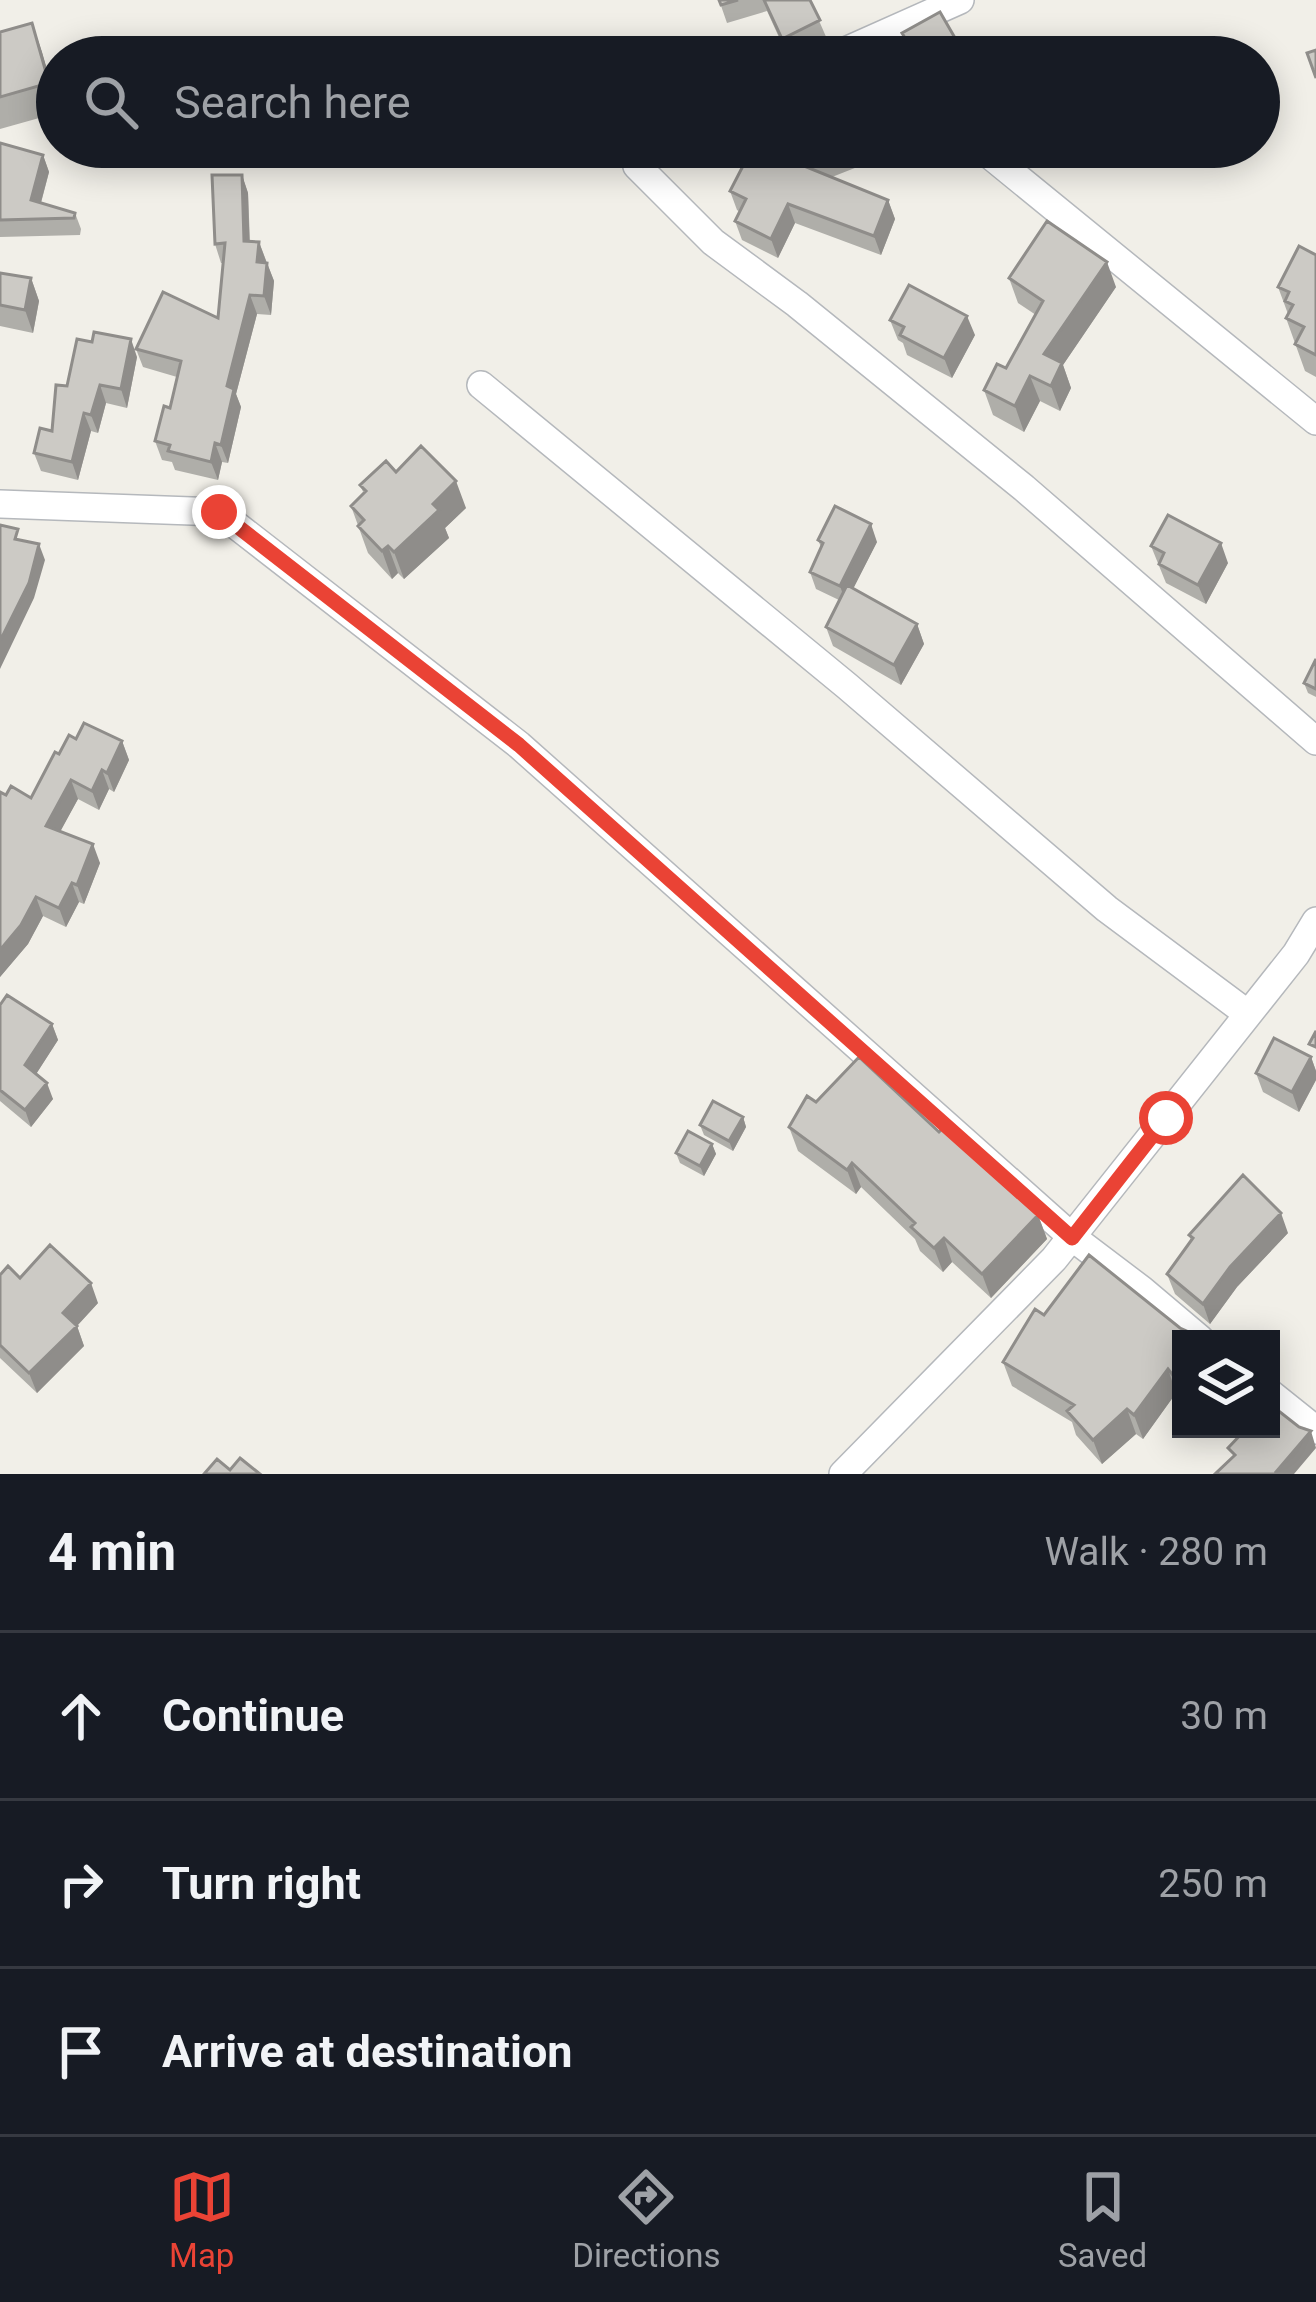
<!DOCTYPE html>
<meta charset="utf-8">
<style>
body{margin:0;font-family:Roboto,sans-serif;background:#242831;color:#f1f3f6}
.controls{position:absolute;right:36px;bottom:36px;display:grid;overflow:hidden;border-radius:0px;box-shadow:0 6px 30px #0003}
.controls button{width:108px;height:108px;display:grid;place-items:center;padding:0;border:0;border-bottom:3px solid #363941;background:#171b24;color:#f1f3f6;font:60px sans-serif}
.stop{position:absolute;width:36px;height:36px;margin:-27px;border:9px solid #ea4335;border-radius:50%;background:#fff}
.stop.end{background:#ea4335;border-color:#fff;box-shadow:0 3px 12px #0008}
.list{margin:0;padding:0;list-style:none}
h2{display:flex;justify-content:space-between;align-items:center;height:156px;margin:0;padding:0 48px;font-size:51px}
h2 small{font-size:39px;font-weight:400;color:#9ea1a6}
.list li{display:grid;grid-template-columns:78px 1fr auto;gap:36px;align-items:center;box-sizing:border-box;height:168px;padding:0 48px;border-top:3px solid #363941}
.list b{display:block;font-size:45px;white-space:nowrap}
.list em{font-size:39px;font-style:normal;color:#9ea1a6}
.icon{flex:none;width:66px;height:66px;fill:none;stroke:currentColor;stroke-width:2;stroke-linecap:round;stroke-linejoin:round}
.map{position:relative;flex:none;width:1316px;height:1474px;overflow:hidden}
.search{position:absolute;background:#171b24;box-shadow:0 6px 30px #0003;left:36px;right:36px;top:36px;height:132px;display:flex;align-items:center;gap:30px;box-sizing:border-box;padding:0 42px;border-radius:66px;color:#9ea1a6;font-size:45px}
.sheet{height:660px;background:#171b24}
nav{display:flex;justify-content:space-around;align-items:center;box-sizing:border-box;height:168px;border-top:3px solid #363941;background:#171b24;font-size:33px;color:#9ea1a6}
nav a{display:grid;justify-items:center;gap:6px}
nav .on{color:#ea4335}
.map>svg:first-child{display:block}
</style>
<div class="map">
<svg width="1316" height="1474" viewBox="0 0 1316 1474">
<rect width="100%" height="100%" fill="#f1efe8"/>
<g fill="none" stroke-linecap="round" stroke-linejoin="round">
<defs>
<path id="street" d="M 832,57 L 960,0
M 646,147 L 639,156 L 637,166 L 713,242 L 797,304 L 1024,488 L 1316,741
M 980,147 L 1316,421
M 481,385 L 847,686 L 1107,909 L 1248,1014
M 0,504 L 219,512 L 519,745 L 1072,1237 L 1142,1290 L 1200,1339
M 1271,1394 L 1316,1430
M 843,1474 L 1054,1259 L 1296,954 L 1316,921"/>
</defs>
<use href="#street" stroke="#b5b8bc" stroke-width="30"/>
<use href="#street" stroke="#fff" stroke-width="27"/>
</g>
<path fill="#afaea9" d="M 719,0 L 810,0 L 827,39 L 788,57 L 767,11 L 727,23 Z
M 32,23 L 57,102 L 57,113 L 0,129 L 0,32 Z
M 0,143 L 43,155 L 49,172 L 41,203 L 75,213 L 81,229 L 80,235 L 0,237 Z
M 741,147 L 908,147 L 832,177 L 888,200 L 895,219 L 881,255 L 795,223 L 778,258 L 742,240 L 735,221 L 740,212 L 737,210 L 730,191 L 744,164 Z
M 242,175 L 248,193 L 250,241 L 259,242 L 274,281 L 271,315 L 257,314 L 236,394 L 241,407 L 228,463 L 222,462 L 218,480 L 175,470 L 172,462 L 162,460 L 155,441 L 170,408 L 177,377 L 143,367 L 136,349 L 218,318 L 223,263 L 221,263 L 215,244 Z
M 1316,255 L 1316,377 L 1305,371 L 1286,318 L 1288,314 L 1278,287 Z
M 0,273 L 31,278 L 39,301 L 33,333 L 0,326 Z
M 1009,278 L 1116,287 L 1063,365 L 1071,388 L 1060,411 L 1040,401 L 1024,432 L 993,415 L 984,390 L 1006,368 L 1036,315 L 1018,303 Z
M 890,320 L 975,335 L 952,378 L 907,355 L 903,343 L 898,340 Z
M 137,357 L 127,408 L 106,403 L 98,433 L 91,431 L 78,480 L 41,471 L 34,453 L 52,431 L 67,386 Z
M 396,472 L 466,508 L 445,528 L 449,538 L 404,579 L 398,573 L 392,579 L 368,553 L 351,506 L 364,494 L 360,485 Z
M 818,540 L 877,542 L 853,588 L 917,624 L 924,644 L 901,685 L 833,646 L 826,627 L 839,600 L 816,589 L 810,572 L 821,547 Z
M 1151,546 L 1228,563 L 1206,604 L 1166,583 Z
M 1316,659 L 1316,697 L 1308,693 L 1304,683 Z
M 76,739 L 122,741 L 129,760 L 114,792 L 109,789 L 99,810 L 78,799 L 60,831 L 100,863 L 84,904 L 79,902 L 66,927 L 43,916 L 28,944 L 0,977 L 0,792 L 6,795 L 31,798 L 59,754 Z
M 0,1005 L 52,1024 L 58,1040 L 36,1074 L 53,1099 L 31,1127 L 0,1101 Z
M 1311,1057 L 1316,1071 L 1316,1080 L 1299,1112 L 1263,1092 L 1256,1073 Z
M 816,1102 L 939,1132 L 1038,1215 L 1047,1239 L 991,1298 L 952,1262 L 943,1272 L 920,1251 L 915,1239 L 861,1187 L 856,1194 L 798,1151 L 789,1127 Z
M 743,1117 L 746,1127 L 733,1151 L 704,1135 L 700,1125 Z
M 712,1144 L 716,1154 L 704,1176 L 680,1163 L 676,1153 Z
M 1288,1233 L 1237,1287 L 1210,1324 L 1175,1294 L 1167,1274 L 1191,1241 L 1189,1235 Z
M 0,1275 L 20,1278 L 98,1303 L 77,1326 L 84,1346 L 37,1393 L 0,1358 Z
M 1044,1315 L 1181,1339 L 1181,1398 L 1176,1393 L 1143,1439 L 1136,1434 L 1102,1464 L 1076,1435 L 1072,1422 L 1012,1386 L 1003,1362 Z"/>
<path fill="#8f8d8a" d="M 32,23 L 42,52 L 57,104 L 49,83 Z
M 1184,147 L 1196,147 L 1187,155 Z
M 43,155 L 49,172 L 37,217 L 31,200 Z
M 242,175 L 248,193 L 250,259 L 244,241 Z
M 888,200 L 895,219 L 881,255 L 874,236 Z
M 788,204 L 795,223 L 778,258 L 771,239 Z
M 259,242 L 266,261 L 264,280 L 257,262 Z
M 1107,262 L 1116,287 L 1063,365 L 1071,388 L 1060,411 L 1051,386 L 1044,354 Z
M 267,263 L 274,281 L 271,315 L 264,296 Z
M 31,278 L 39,301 L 33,333 L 25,310 Z
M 250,295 L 257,314 L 236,394 L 241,407 L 228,463 L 221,445 L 227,386 Z
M 967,316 L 975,335 L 952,378 L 944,358 Z
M 131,339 L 137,357 L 127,408 L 121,389 Z
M 1030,376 L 1040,401 L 1024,432 L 1015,406 Z
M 100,385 L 106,403 L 98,433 L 91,415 Z
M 84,413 L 91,431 L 78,480 L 72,462 Z
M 215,443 L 222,462 L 218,480 L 211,462 Z
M 456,481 L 466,508 L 445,528 L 449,538 L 404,579 L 394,552 L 433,504 Z
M 871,524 L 877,542 L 846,603 L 840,586 Z
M 1221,543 L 1228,563 L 1206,604 L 1198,585 Z
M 39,544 L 45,560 L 34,598 L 0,669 L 0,641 Z
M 388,546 L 398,573 L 392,579 L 382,551 Z
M 917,624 L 924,644 L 901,685 L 894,665 Z
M 122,741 L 129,760 L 114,792 L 107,773 Z
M 102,770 L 109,789 L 99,810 L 92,791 Z
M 71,780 L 78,799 L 53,845 L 46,826 Z
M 93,844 L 100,863 L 84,904 L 77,885 Z
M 72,883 L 79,902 L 66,927 L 59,908 Z
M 36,897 L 43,916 L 28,944 L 0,977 L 0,950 Z
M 52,1024 L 58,1040 L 31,1082 L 25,1065 Z
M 1311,1057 L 1316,1071 L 1316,1080 L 1299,1112 L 1292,1092 Z
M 47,1083 L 53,1099 L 31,1127 L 25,1110 Z
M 743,1117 L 746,1127 L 733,1151 L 729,1141 Z
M 712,1144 L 716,1154 L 704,1176 L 700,1166 Z
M 852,1163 L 861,1187 L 856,1194 L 847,1170 Z
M 1281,1213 L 1288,1233 L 1237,1287 L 1210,1324 L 1203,1304 L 1230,1267 Z
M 1038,1215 L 1047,1239 L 991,1298 L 982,1274 Z
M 944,1238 L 952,1262 L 943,1272 L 934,1248 Z
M 91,1283 L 98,1303 L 75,1328 L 77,1326 L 84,1346 L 37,1393 L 29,1373 L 63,1313 Z
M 1168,1369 L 1176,1393 L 1143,1439 L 1134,1415 Z
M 1127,1409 L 1136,1434 L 1102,1464 L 1093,1440 Z
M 1311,1431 L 1316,1448 L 1294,1474 L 1276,1474 L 1276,1472 Z"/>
<path fill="#cccac5" stroke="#8f8d8a" stroke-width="3" d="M 719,0 L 738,0 L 721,5 Z
M 764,0 L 810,0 L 820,20 L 782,39 Z
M 940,12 L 966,57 L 881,57 L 910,46 L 902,33 Z
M 32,23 L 49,83 L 0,97 L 0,32 Z
M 1209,39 L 1226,57 L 1190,57 Z
M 1316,50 L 1316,78 L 1307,53 Z
M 1153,51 L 1155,57 L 1138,57 Z
M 0,143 L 43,155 L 31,200 L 75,213 L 74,218 L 0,220 Z
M 741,147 L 853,147 L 804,166 L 888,200 L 874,236 L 788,204 L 771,239 L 735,221 L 746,199 L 730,191 L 744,164 Z
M 212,175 L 242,175 L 244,241 L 259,242 L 257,262 L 267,263 L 264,296 L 250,295 L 227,386 L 234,389 L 221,445 L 215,443 L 211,462 L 168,451 L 170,445 L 155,441 L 164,406 L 170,408 L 181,361 L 136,349 L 163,292 L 218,318 L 225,243 L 215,244 Z
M 1047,221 L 1107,262 L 1044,354 L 1062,363 L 1051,386 L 1030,376 L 1015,406 L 984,390 L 997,364 L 1006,368 L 1043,301 L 1009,278 Z
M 1299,246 L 1316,255 L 1316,355 L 1295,344 L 1304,327 L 1286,318 L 1293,305 L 1285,301 L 1289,292 L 1278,287 Z
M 0,273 L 31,278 L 25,310 L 0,305 Z
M 909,285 L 967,316 L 944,358 L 900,335 L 904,327 L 890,320 Z
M 94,332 L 131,339 L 121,389 L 100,385 L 91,415 L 84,413 L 72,462 L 34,453 L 40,428 L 52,431 L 56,385 L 67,386 L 77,339 L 92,342 Z
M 421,446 L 456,481 L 433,504 L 439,510 L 394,552 L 388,546 L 382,551 L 358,526 L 364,520 L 351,506 L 366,491 L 360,485 L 386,461 L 396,472 Z
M 835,506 L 871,524 L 840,586 L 810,572 L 823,543 L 818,540 Z
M 1168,515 L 1221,543 L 1198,585 L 1159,564 L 1164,553 L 1151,546 Z
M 0,525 L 18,529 L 15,539 L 39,544 L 29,583 L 0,641 Z
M 847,585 L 917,624 L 894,665 L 826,627 Z
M 1316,659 L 1316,689 L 1304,683 Z
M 84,723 L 122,741 L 107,773 L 102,770 L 92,791 L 71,780 L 46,826 L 93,844 L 77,885 L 72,883 L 59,908 L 36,897 L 21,925 L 0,950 L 0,792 L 6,795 L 11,786 L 31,798 L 55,752 L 59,754 L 69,735 L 76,739 Z
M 7,995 L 52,1024 L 25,1065 L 47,1083 L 25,1110 L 0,1090 L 0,1005 Z
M 1316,1031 L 1316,1047 L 1309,1044 Z
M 1274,1038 L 1311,1057 L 1292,1092 L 1256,1073 Z
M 859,1057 L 939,1132 L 942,1129 L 1038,1215 L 982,1274 L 944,1238 L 934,1248 L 911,1227 L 915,1223 L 852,1163 L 847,1170 L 789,1127 L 807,1096 L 816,1102 Z
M 713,1101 L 743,1117 L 729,1141 L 700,1125 Z
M 688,1131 L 712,1144 L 700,1166 L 676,1153 Z
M 1243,1175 L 1281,1213 L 1230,1267 L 1203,1304 L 1167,1274 L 1193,1238 L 1189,1235 Z
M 50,1245 L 91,1283 L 63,1313 L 77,1326 L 29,1373 L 0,1345 L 0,1275 L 8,1266 L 20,1278 Z
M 1089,1255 L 1180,1328 L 1189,1332 L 1197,1332 L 1203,1339 L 1181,1339 L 1181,1375 L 1176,1379 L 1168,1369 L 1134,1415 L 1127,1409 L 1093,1440 L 1067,1411 L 1074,1405 L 1003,1362 L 1035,1309 L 1044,1315 Z
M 1271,1405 L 1299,1427 L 1311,1431 L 1276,1472 L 1278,1474 L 1215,1474 L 1235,1455 L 1228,1448 L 1246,1429 L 1271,1429 Z
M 240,1458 L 260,1474 L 204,1474 L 217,1459 L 230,1470 Z"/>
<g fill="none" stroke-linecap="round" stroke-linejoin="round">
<path stroke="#ea4335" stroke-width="15" d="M 219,512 L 519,745 L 1072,1238 L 1166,1118"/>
</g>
</svg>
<div class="controls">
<button><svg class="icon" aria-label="layers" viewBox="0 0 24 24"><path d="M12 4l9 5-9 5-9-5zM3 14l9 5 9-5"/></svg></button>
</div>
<div class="stop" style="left:1166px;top:1118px"></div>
<div class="stop end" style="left:219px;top:512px"></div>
<div class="search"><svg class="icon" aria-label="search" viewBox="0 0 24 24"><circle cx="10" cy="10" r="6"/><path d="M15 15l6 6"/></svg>Search here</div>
</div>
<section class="sheet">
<h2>4 min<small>Walk · 280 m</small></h2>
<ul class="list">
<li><svg class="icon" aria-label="ahead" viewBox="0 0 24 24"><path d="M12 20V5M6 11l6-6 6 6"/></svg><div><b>Continue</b></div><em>30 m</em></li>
<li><svg class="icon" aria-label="right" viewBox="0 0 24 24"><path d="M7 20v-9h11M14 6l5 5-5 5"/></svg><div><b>Turn right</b></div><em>250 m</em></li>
<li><svg class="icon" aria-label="arrive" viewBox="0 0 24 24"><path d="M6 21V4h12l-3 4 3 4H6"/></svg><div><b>Arrive at destination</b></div></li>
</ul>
</section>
<nav>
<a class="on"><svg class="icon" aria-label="map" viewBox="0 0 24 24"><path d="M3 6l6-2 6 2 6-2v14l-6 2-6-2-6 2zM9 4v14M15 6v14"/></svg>Map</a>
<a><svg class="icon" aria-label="directions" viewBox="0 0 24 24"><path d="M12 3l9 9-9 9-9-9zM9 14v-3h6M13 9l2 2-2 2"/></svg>Directions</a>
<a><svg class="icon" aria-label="saved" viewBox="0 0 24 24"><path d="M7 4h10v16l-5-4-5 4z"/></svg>Saved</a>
</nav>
